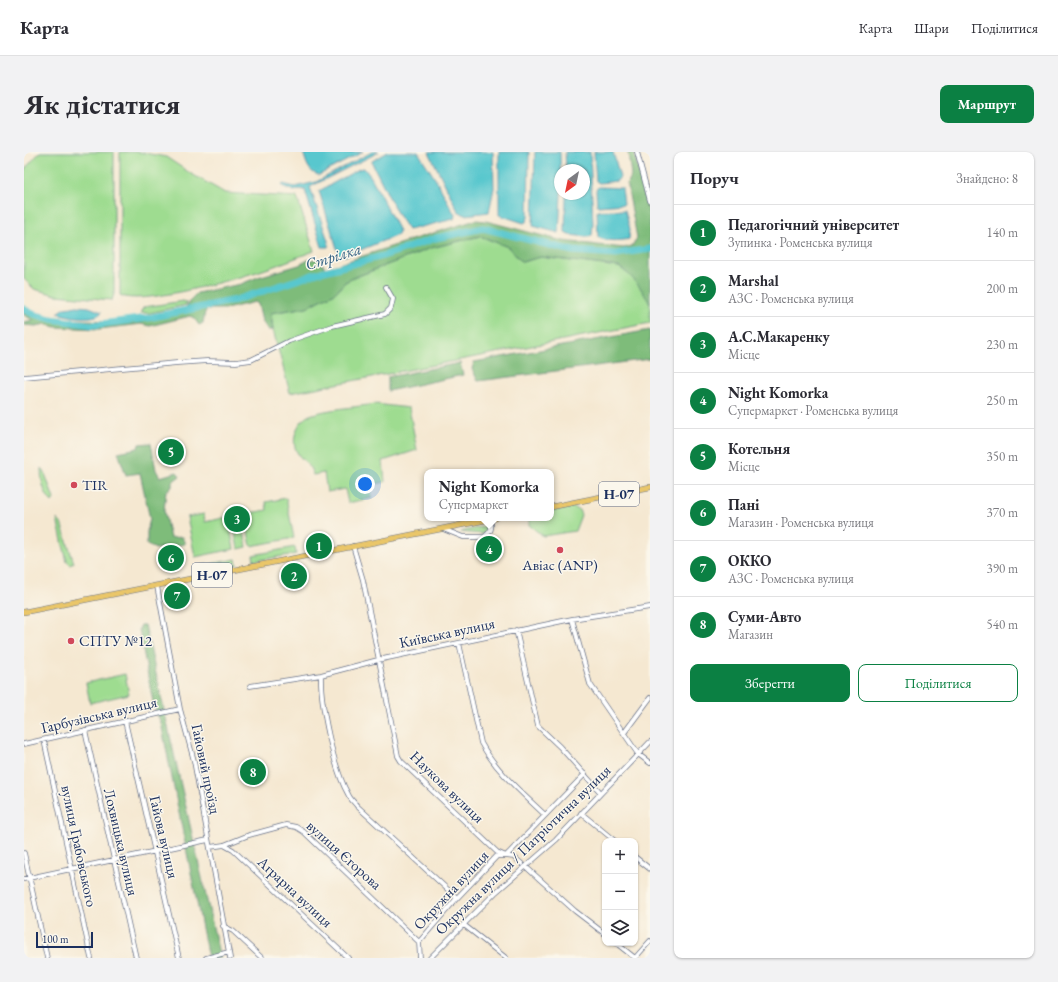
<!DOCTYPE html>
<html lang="uk">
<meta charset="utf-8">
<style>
body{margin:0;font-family:"EB Garamond",serif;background:#f2f2f3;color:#2b2b33}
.controls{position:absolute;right:12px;bottom:12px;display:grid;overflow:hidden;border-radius:8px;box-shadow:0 1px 3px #0004}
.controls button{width:36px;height:36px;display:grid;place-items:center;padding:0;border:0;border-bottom:1px solid #e1e1e2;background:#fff;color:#2b2b33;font:20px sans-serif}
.compass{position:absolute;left:530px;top:12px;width:36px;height:36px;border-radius:50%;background:#fff;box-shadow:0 1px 3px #0004;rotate:213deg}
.scale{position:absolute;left:12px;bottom:10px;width:57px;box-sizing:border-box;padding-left:4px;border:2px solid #1b2f5e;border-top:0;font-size:11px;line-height:14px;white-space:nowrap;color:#1b2f5e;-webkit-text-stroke:3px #fbf7ec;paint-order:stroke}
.you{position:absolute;left:341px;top:332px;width:14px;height:14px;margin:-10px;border:3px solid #fff;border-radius:50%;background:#1a73e8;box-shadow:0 0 0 6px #1a73e833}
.badge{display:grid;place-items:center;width:26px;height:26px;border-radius:50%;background:#0b8043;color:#fff;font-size:13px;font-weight:700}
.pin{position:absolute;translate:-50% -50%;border:2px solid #fff;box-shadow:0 1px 4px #0006}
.popup{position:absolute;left:400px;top:317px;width:130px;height:52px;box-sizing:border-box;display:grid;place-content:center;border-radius:8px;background:#fff;filter:drop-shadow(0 1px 3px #0005);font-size:13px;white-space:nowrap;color:#7c7c81}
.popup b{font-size:15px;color:#2b2b33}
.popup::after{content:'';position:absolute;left:50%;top:100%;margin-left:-8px;border:8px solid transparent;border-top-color:#fff}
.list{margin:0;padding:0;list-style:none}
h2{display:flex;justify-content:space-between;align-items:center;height:52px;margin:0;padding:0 16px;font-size:17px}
h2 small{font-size:13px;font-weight:400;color:#7c7c81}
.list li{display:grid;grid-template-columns:26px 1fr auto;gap:12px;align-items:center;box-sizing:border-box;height:56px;padding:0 16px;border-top:1px solid #e1e1e2}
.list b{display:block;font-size:15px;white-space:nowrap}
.list p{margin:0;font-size:13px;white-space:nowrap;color:#7c7c81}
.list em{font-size:13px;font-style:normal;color:#7c7c81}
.actions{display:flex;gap:8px;padding:12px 16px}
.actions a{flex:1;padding:9px 0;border:1px solid #0b8043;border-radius:8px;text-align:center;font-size:14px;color:#0b8043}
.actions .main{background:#0b8043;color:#fff}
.icon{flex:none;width:22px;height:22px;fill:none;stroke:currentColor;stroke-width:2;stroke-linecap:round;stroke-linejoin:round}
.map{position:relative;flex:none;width:626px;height:806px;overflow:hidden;border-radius:8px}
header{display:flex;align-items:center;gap:24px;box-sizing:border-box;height:56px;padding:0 20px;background:#fff;border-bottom:1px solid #e1e1e2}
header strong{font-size:19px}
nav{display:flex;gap:22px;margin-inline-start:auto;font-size:14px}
.intro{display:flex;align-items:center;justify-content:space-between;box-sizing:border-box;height:96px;padding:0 24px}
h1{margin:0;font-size:28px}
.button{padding:10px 18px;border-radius:8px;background:#0b8043;color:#fff;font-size:14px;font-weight:700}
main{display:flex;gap:24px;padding:0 24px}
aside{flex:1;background:#fff;border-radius:8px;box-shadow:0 1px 3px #0004}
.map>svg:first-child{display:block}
</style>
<header>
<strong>Карта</strong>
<nav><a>Карта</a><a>Шари</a><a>Поділитися</a></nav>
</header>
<div class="intro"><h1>Як дістатися</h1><a class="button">Маршрут</a></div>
<main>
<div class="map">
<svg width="626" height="806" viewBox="0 0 626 806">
<rect width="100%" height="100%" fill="#fbf7ec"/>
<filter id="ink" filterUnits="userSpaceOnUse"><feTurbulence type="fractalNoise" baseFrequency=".025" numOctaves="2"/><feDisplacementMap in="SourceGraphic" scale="8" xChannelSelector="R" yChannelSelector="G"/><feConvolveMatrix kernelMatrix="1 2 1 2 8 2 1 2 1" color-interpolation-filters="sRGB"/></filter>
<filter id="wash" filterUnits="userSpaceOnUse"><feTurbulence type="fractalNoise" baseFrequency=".012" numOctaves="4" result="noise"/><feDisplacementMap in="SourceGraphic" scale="16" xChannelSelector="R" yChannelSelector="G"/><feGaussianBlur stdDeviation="0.9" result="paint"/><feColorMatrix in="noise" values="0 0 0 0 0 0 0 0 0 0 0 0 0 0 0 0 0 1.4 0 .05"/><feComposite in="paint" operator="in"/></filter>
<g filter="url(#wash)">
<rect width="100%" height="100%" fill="#f5e8d1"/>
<path fill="#9edc90" stroke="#5c8677" d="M 16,0 L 90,0 L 90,142 L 88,148 L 32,143 L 10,137 L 0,127 L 0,18 Z
M 96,0 L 115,0 L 142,5 L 166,21 L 201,41 L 273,45 L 290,99 C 271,106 252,114 233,120 C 210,127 113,155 96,143 Z
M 456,84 L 484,95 L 498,110 L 517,105 L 595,115 C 608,124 622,136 626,152 C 626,157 626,165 626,171 L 266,241 L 249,178 L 247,161 L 283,155 L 311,141 L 321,130 L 334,124 L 407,96 Z
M 159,149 L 162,150 L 162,153 L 126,161 L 117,161 L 117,159 L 120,155 Z
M 351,252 L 385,256 L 393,298 L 359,309 L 361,330 L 346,333 L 348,346 L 324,351 L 321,337 L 303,340 L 300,321 L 289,323 C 284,307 277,310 272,298 C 267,286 274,268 286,263 C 302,257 333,255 351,252 Z
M 17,316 L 20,319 L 30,347 L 28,350 C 19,341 17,328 17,316 Z
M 262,346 L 270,386 L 227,394 L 220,362 L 243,358 L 242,350 Z
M 549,355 L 555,358 L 557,363 L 551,379 L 519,384 L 505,373 L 505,366 L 527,366 L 527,359 Z
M 180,362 L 181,370 L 204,365 L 210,397 L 171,405 L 163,365 Z
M 33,367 L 37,371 L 50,411 L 46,413 L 43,410 Z
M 219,374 L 223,395 L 214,397 L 210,376 Z
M 462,374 L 463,378 L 459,382 L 436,380 Z
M 271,395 L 272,402 L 230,409 L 229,403 Z
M 212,407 L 213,413 C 200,416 184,414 174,421 L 173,419 L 174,414 Z
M 101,522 L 105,542 L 66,551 L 62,531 Z"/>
<path fill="#7ebc7a" stroke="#4c766c" d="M 604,0 L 610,0 L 626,66 L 626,152 C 617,136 610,125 595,115 L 517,105 L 498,110 L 484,95 L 456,84 L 407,96 L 334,124 L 321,130 L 311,141 L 283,155 L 247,161 L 249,178 L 244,178 L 238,169 L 234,152 L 231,150 L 202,157 L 184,157 L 181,160 L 179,171 L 175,173 L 170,166 L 166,164 L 126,174 L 117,172 L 75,177 L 32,175 L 22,172 L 12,174 L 0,173 L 0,170 L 9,168 L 0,163 L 0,157 L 32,167 L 87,169 L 131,166 L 139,161 L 162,156 L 166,148 L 173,141 L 217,132 L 234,125 L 275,113 L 284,108 L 296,107 L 300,115 L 303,116 L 393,86 L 452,68 L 462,69 L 539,89 L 600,96 L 608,94 L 613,86 L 603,32 L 607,23 Z
M 626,178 L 626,207 L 454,229 L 448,217 L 450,210 Z
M 436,211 L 439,223 L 364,239 L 364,225 Z
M 127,291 L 132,318 L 136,325 L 153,320 L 156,324 L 148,330 L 148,335 L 142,339 L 140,359 L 146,386 L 158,385 L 161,392 L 132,397 L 123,393 L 123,379 L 126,367 L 116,321 L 102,323 L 94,300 L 114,296 L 115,292 Z
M 117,473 L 121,473 L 196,806 L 184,806 L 137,571 L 130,555 L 115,477 Z"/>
<path fill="#59c7ce" stroke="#3a7b96" d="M 279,0 L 339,0 L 295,23 C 284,21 282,9 279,0 Z
M 348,0 L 355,0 L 286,35 L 305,92 L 304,95 L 298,95 L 281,38 L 276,37 L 270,39 L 258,34 L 259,32 L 271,35 L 292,30 Z
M 364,0 L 394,0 L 412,28 L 431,63 L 430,67 L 384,78 L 374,63 L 349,13 L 348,9 Z
M 405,0 L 469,0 L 470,36 L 465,60 L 441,63 L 434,59 Z
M 475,0 L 505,0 L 504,65 L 503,69 L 500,71 L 475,63 Z
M 511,0 L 536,0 L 537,42 L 535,81 L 509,74 Z
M 541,0 L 566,0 L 569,72 L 568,83 L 565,85 L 545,83 L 541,81 L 542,42 L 560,42 L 560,18 L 542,18 Z
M 570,0 L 589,0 L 596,25 L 593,29 L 575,31 L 572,29 Z
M 340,16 L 347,25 L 375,79 L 374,83 L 321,104 L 315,103 L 295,39 L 335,17 Z
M 574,35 L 598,36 L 600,52 L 574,54 L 573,53 L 572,38 Z
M 601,58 L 606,77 L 605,87 C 597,89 581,90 574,85 L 573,59 Z
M 53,154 L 65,155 L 78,160 C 71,169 44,165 34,161 L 41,156 Z"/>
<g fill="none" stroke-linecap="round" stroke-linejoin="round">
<path stroke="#59c7ce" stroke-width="7" d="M 0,157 L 9,162 L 27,167 L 69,173 L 124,166 L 212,148 L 297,120 L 359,104 L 412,86 L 459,76 L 549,99 L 592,102 L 626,97"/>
</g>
</g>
<g filter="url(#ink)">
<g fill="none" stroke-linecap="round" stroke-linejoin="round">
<defs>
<path id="minor" d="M 613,0 L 626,49
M 0,225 L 153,211 L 183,209 L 212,210 L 227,208 L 265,189 L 308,174 L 361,162 L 367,156 L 369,147 L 362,135
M 419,377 L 439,385 L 460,385 C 467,380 469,376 466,367
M 329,394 L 339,428 L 374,604 L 377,609 L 473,700 L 482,704 L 490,705 L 498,712
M 133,434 L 156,557 L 170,609 L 206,806
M 548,467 L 566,532 L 614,602 L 626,611
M 492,478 L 514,574 L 536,595 L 577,641
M 435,491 L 457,591 C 472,619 498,641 521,663
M 297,523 C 296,551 310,618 324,642 C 326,647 330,650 333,654 L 433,746
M 226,534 L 297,523 L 354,508 L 548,467 L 626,455
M 101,569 L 155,806
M 61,578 L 112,806
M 600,581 L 626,546
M 20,588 L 67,806
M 0,592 L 156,557
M 557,661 L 591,689
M 200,693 L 209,698 L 324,806
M 186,695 L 200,693 L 225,683 L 262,673 L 272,675 L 280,680 L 395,790 L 396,806
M 0,701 L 23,806
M 611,705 L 626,717
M 502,715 L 551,759 L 581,782
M 0,727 L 184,688
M 440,773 L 482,806
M 199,774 L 209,779 L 238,806
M 395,790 L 433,746 L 473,704 L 482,704 L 561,622
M 592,791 L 611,806
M 182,806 L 205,800
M 406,806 L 471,741 L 532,688 L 626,590
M 611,806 L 626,789"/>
<path id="major" d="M 527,355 L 626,335
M 0,460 L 472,366"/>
</defs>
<use href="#minor" stroke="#677086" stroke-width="5.5"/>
<use href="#major" stroke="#677086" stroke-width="6"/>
<use href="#minor" stroke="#fff" stroke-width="4"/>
<use href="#major" stroke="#eac669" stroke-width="5"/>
</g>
</g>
<g fill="#d1495b" stroke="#fbf7ec" stroke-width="1.5">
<circle cx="50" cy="333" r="4"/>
<circle cx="536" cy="398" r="4"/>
<circle cx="47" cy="489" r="4"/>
</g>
<g text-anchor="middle" stroke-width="3" stroke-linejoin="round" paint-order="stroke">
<g fill="#fbf7ec" stroke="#5e6b89" stroke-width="1">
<rect x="575" y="330" width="40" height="24" rx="3"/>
<rect x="168" y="411" width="40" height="24" rx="3"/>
</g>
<g font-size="14" font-weight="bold" fill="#1b2f5e">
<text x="595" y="347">Н-07</text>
<text x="188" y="428">Н-07</text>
</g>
<g font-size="15" fill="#1b2f5e" stroke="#fbf7ec" text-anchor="start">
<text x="58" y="338">TIR</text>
<text x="536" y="418" text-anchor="middle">Авіас (ANP)</text>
<text x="55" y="494">СПТУ №12</text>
</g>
<g font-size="15" fill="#1b2f5e" stroke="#fbf7ec">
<text transform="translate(423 481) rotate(-12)" y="5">Київська вулиця</text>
<text transform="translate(75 563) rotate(-13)" y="5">Гарбузівська вулиця</text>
<text transform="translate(182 617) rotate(78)" y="5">Гайовий проїзд</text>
<text transform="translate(423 635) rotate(44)" y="5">Наукова вулиця</text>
<text transform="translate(140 685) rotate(77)" y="5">Гайова вулиця</text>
<text transform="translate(97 690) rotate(77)" y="5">Лохвицька вулиця</text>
<text transform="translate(55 694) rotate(78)" y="5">вулиця Грабовського</text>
<text transform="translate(499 698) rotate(-44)" y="5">Окружна вулиця / Патріотична вулиця</text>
<text transform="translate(320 703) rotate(42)" y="5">вулиця Єгорова</text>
<text transform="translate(427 738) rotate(-47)" y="5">Окружна вулиця</text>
<text transform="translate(271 740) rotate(43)" y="5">Аграрна вулиця</text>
</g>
<g font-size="16" font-style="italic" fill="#2e5d80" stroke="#fbf7ec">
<text transform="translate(309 104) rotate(-17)" y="6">Стрілка</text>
</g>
</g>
</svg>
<div class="controls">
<button>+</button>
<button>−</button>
<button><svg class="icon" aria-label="layers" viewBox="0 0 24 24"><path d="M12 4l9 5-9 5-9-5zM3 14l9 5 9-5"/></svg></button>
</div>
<svg class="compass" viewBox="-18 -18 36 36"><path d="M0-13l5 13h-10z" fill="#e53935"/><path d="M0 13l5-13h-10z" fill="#7c7c81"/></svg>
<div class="scale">100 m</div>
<div class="you"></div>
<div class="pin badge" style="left:295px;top:394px">1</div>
<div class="pin badge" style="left:270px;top:424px">2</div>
<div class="pin badge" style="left:213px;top:367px">3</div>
<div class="pin badge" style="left:465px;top:397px">4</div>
<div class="popup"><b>Night Komorka</b>Супермаркет</div>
<div class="pin badge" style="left:147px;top:300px">5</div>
<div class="pin badge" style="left:147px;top:406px">6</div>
<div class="pin badge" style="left:153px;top:444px">7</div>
<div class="pin badge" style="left:229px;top:620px">8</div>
</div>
<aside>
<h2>Поруч<small>Знайдено: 8</small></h2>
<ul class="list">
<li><span class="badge">1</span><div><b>Педагогічний університет</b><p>Зупинка · Роменська вулиця</p></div><em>140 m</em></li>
<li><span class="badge">2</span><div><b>Marshal</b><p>АЗС · Роменська вулиця</p></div><em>200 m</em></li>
<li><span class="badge">3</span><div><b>А.С.Макаренку</b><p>Місце</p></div><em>230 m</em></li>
<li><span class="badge">4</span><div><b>Night Komorka</b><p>Супермаркет · Роменська вулиця</p></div><em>250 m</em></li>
<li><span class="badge">5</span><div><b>Котельня</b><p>Місце</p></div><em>350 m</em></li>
<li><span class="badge">6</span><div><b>Пані</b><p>Магазин · Роменська вулиця</p></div><em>370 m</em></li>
<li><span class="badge">7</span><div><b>ОККО</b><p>АЗС · Роменська вулиця</p></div><em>390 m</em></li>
<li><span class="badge">8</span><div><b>Суми-Авто</b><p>Магазин</p></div><em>540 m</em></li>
</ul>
<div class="actions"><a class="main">Зберегти</a><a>Поділитися</a></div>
</aside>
</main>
